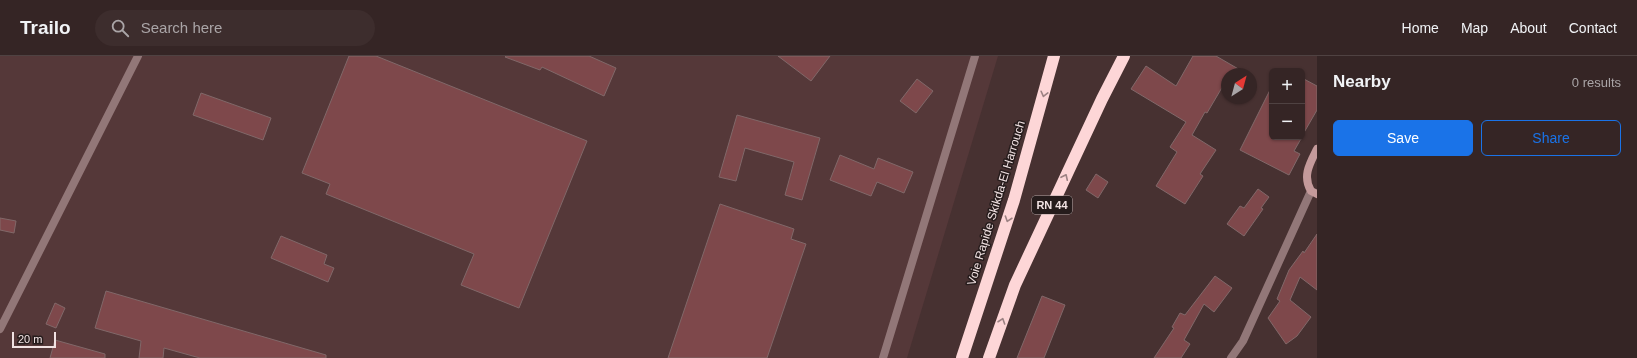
<!DOCTYPE html>
<meta charset="utf-8">
<style>
body{margin:0;font-family:Arial,sans-serif;background:#3d2d2d;color:#f1f3f6}
.controls{position:absolute;right:12px;top:12px;display:grid;overflow:hidden;border-radius:6px;box-shadow:0 1px 3px #0004}
.controls button{width:36px;height:36px;display:grid;place-items:center;padding:0;border:0;border-bottom:1px solid #4f4242;background:#352525;color:#f1f3f6;font:20px sans-serif}
.compass{position:absolute;left:1221px;top:12px;width:36px;height:36px;border-radius:50%;background:#352525;box-shadow:0 1px 3px #0004;rotate:36deg}
.scale{position:absolute;left:12px;bottom:10px;width:44px;box-sizing:border-box;padding-left:4px;border:2px solid #f1e2e3;border-top:0;font-size:11px;line-height:14px;white-space:nowrap;color:#f1e2e3;-webkit-text-stroke:3px #261c1c;paint-order:stroke}
.list{margin:0;padding:0;list-style:none}
h2{display:flex;justify-content:space-between;align-items:center;height:52px;margin:0;padding:0 16px;font-size:17px}
h2 small{font-size:13px;font-weight:400;color:#aaa5a7}
.actions{display:flex;gap:8px;padding:12px 16px}
.actions a{flex:1;padding:9px 0;border:1px solid #1a73e8;border-radius:6px;text-align:center;font-size:14px;color:#1a73e8}
.actions .main{background:#1a73e8;color:#fff}
.icon{flex:none;width:22px;height:22px;fill:none;stroke:currentColor;stroke-width:2;stroke-linecap:round;stroke-linejoin:round}
.map{position:relative;flex:none;width:1317px;height:302px;overflow:hidden}
header{display:flex;align-items:center;gap:24px;box-sizing:border-box;height:56px;padding:0 20px;background:#352525;border-bottom:1px solid #4f4242}
header strong{font-size:19px}
nav{display:flex;gap:22px;margin-inline-start:auto;font-size:14px}
.search{width:280px;height:36px;background:#3d2d2d;display:flex;align-items:center;gap:10px;box-sizing:border-box;padding:0 14px;border-radius:22px;color:#aaa5a7;font-size:15px}
main{display:flex}
aside{flex:1;background:#352525}
.map>svg:first-child{display:block}
</style>
<header>
<strong>Trailo</strong>
<div class="search"><svg class="icon" aria-label="search" viewBox="0 0 24 24"><circle cx="10" cy="10" r="6"/><path d="M15 15l6 6"/></svg>Search here</div>
<nav><a>Home</a><a>Map</a><a>About</a><a>Contact</a></nav>
</header>
<main>
<div class="map">
<svg width="1317" height="302" viewBox="0 0 1317 302">
<rect width="100%" height="100%" fill="#473131"/>
<path fill="#553839" d="M 0,0 L 998,0 L 907,302 L 0,302 Z"/>
<path fill="#7e484b" stroke="#816869" d="M 349,0 L 376,0 L 587,85 L 519,252 L 461,229 L 474,198 L 326,138 L 330,128 L 302,117 Z
M 506,0 L 589,0 L 616,12 L 604,40 L 542,11 L 540,14 L 505,1 Z
M 778,0 L 830,0 L 811,25 Z
M 1193,0 L 1216,0 L 1247,18 L 1227,18 L 1227,23 L 1207,57 L 1205,56 L 1192,79 L 1216,94 L 1200,118 L 1203,120 L 1185,148 L 1156,130 L 1177,96 L 1170,91 L 1186,66 L 1131,33 L 1146,10 L 1176,30 Z
M 1302,22 L 1317,30 L 1317,54 L 1302,80 Z
M 917,23 L 933,35 L 916,57 L 900,45 Z
M 1272,30 L 1272,81 L 1302,81 L 1294,95 L 1300,98 L 1289,119 L 1240,94 Z
M 201,37 L 271,62 L 263,84 L 193,59 Z
M 737,59 L 820,82 L 802,144 L 785,139 L 794,106 L 745,92 L 736,125 L 719,121 Z
M 840,99 L 874,113 L 878,102 L 913,116 L 904,137 L 877,126 L 871,140 L 830,124 Z
M 1096,118 L 1108,126 L 1098,142 L 1086,134 Z
M 1258,133 L 1269,141 L 1261,152 L 1263,153 L 1244,180 L 1227,168 L 1240,150 L 1244,152 Z
M 720,148 L 794,173 L 791,183 L 806,188 L 767,302 L 668,302 Z
M 0,162 L 16,165 L 14,177 L 0,174 Z
M 1317,178 L 1317,234 L 1300,221 L 1290,244 L 1311,261 L 1297,280 L 1286,288 L 1268,262 L 1280,245 L 1277,243 L 1289,214 L 1303,195 L 1304,197 Z
M 281,180 L 327,199 L 324,208 L 334,212 L 328,226 L 271,202 Z
M 1215,220 L 1232,232 L 1214,256 L 1204,248 L 1184,284 L 1190,288 L 1181,302 L 1154,302 L 1174,272 L 1172,271 L 1180,257 L 1185,259 Z
M 106,235 L 326,299 L 326,302 L 200,302 L 164,292 L 163,302 L 139,302 L 141,285 L 95,272 Z
M 1042,240 L 1065,249 L 1044,302 L 1017,302 Z
M 55,247 L 65,252 L 56,272 L 46,268 Z
M 55,284 L 105,298 L 105,302 L 50,302 Z"/>
<g fill="none" stroke-linecap="round" stroke-linejoin="round">
<path stroke="#927778" stroke-width="8" d="M 0,273 L 138,0
M 883,302 L 975,0"/>
<path stroke="#927778" stroke-width="8" d="M 1231,302 L 1243,285 L 1311,135"/>
<path stroke="#c49a9b" stroke-width="8" d="M 1317,93 C 1310,107 1302,120 1311,135 L 1317,138"/>
<path stroke="#fdd6d7" stroke-width="12" d="M 962,302 L 1014,144 L 1054,0
M 989,302 L 1015,229 L 1102,43 L 1124,0"/>
</g>
<defs><path id="oneway-chevron" d="M-2-3.5L2.5 0L-2 3.5" fill="none" stroke-width="1.6" stroke-linecap="round" stroke-linejoin="round"/></defs>
<g stroke="#9c8283">
<use href="#oneway-chevron" transform="translate(1044 38) rotate(104)"/>
<use href="#oneway-chevron" transform="translate(1065 121) rotate(-65)"/>
<use href="#oneway-chevron" transform="translate(1008 163) rotate(109)"/>
<use href="#oneway-chevron" transform="translate(1002 265) rotate(-71)"/>
</g>
<g text-anchor="middle" stroke-width="3" stroke-linejoin="round" paint-order="stroke">
<rect fill="#261c1c" stroke="#b4a7a7" stroke-width="1" x="1032" y="140" width="40" height="18" rx="3"/>
<g font-size="11" font-weight="bold" fill="#f1e2e3">
<text x="1052" y="153">RN 44</text>
</g>
<g font-size="12" fill="#f1e2e3" stroke="#261c1c">
<text transform="translate(996 147) rotate(-73)" y="4">Voie Rapide Skikda-El Harrouch</text>
</g>
</g>
</svg>
<div class="controls">
<button>+</button>
<button>−</button>
</div>
<svg class="compass" viewBox="-18 -18 36 36"><path d="M0-13l5 13h-10z" fill="#e53935"/><path d="M0 13l5-13h-10z" fill="#aaa5a7"/></svg>
<div class="scale">20 m</div>
</div>
<aside>
<h2>Nearby<small>0 results</small></h2>
<ul class="list">
</ul>
<div class="actions"><a class="main">Save</a><a>Share</a></div>
</aside>
</main>
